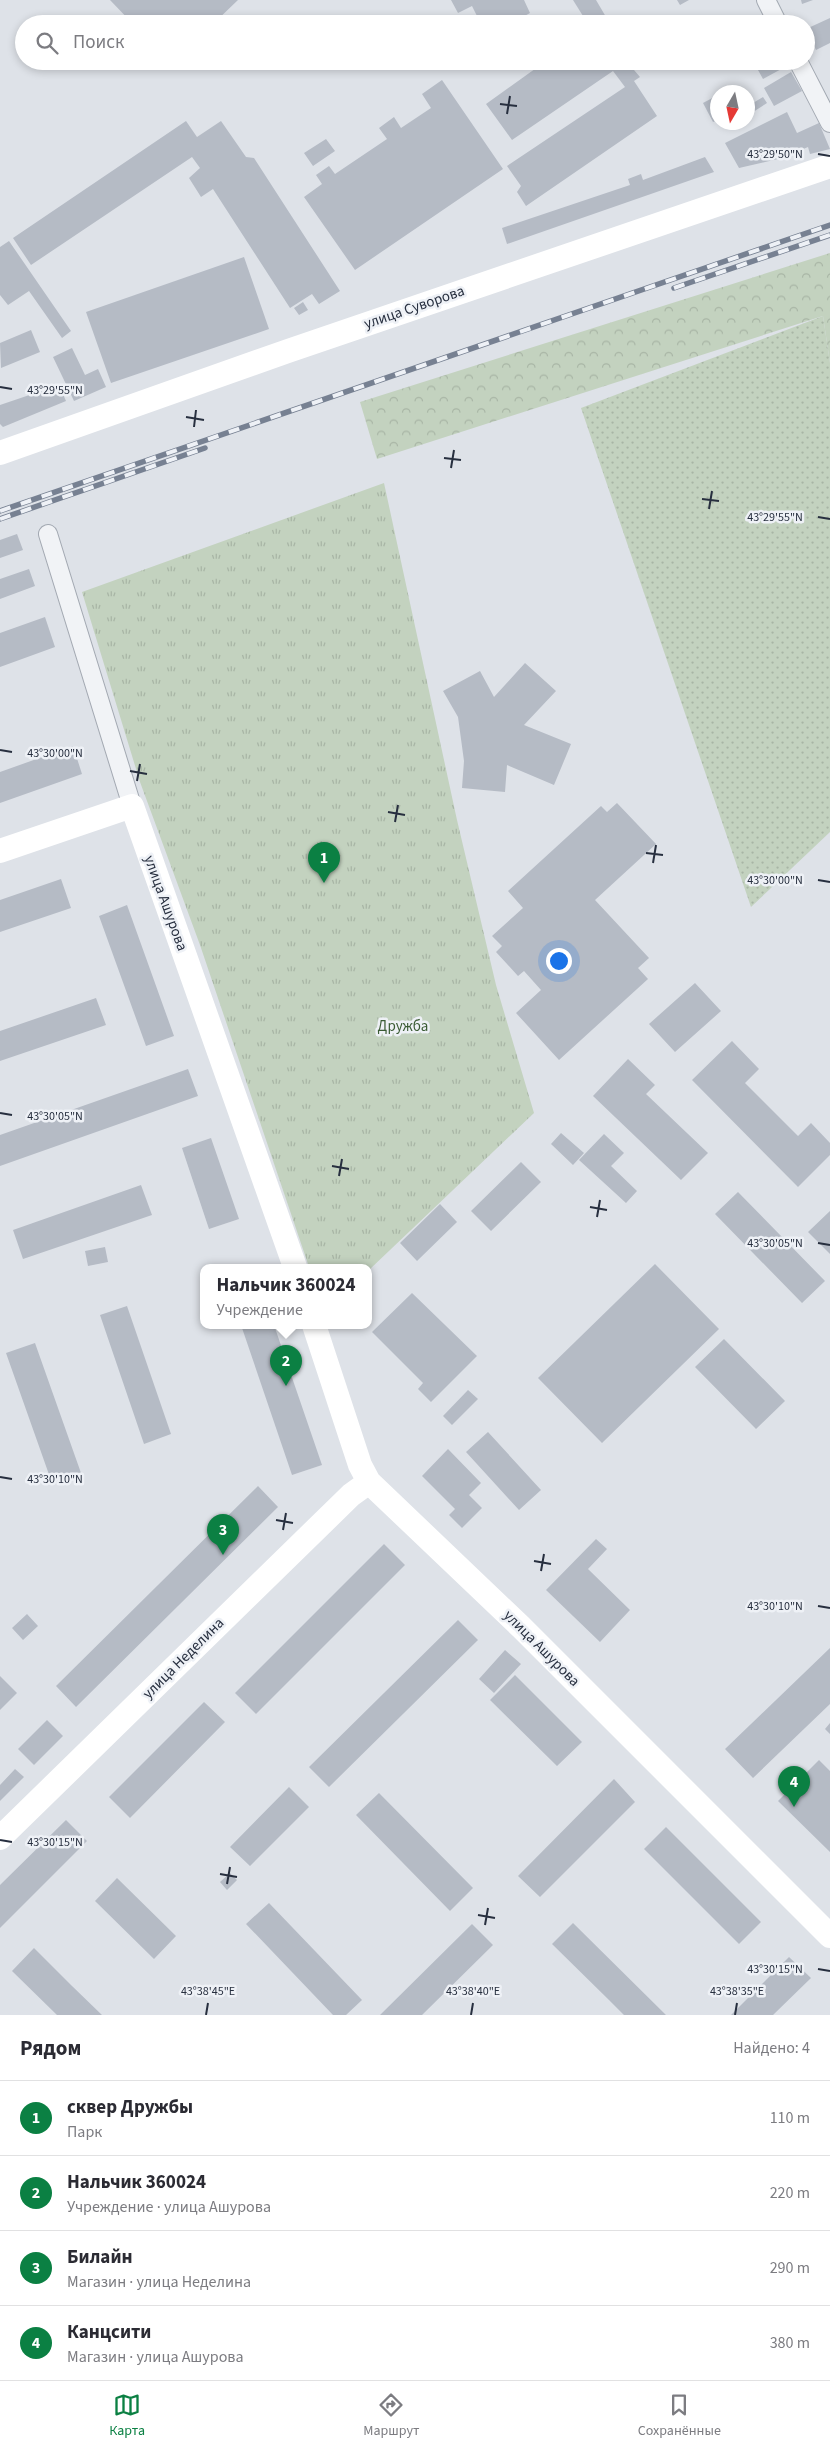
<!DOCTYPE html>
<html lang="ru">
<meta charset="utf-8">
<style>
body{margin:0;font-family:"Source Sans 3",sans-serif;background:#f7f7f7;color:#2b2b33}
.compass{position:absolute;left:710px;top:85px;width:45px;height:45px;border-radius:50%;background:#fff;box-shadow:0 2px 8px #0003;rotate:189deg}
.you{position:absolute;left:558px;top:960px;width:18px;height:18px;margin:-12px;border:4px solid #fff;border-radius:50%;background:#1a73e8;box-shadow:0 0 0 8px #1a73e833}
.badge{display:grid;place-items:center;width:32px;height:32px;border-radius:50%;background:#0b8043;color:#fff;font-size:16px;font-weight:700}
.pin{position:absolute;translate:-50% -41px;filter:drop-shadow(0 1px 2px #0008)}
.pin::after{content:'';position:absolute;top:26px;width:18px;height:15px;background:inherit;clip-path:polygon(0 0,100% 0,50% 100%)}
.popup{position:absolute;left:200px;top:1264px;width:172px;height:65px;box-sizing:border-box;display:grid;place-content:center;border-radius:10px;background:#fff;filter:drop-shadow(0 1px 4px #0005);font-size:16px;white-space:nowrap;color:#7c7c81}
.popup b{font-size:19px;color:#2b2b33}
.popup::after{content:'';position:absolute;left:50%;top:100%;margin-left:-10px;border:10px solid transparent;border-top-color:#fff}
.list{margin:0;padding:0;list-style:none}
h2{display:flex;justify-content:space-between;align-items:center;height:65px;margin:0;padding:0 20px;font-size:21px}
h2 small{font-size:16px;font-weight:400;color:#7c7c81}
.list li{display:grid;grid-template-columns:32px 1fr auto;gap:15px;align-items:center;box-sizing:border-box;height:75px;padding:0 20px;border-top:1px solid #e1e1e2}
.list b{display:block;font-size:19px;white-space:nowrap}
.list p{margin:0;font-size:16px;white-space:nowrap;color:#7c7c81}
.list em{font-size:16px;font-style:normal;color:#7c7c81}
.icon{flex:none;width:28px;height:28px;fill:none;stroke:currentColor;stroke-width:2;stroke-linecap:round;stroke-linejoin:round}
.map{position:relative;flex:none;width:830px;height:2015px;overflow:hidden}
.search{position:absolute;background:#fff;box-shadow:0 2px 8px #0003;left:15px;right:15px;top:15px;height:55px;display:flex;align-items:center;gap:12px;box-sizing:border-box;padding:0 18px;border-radius:28px;color:#7c7c81;font-size:19px}
.sheet{height:365px;background:#fff}
nav{display:flex;justify-content:space-around;align-items:center;box-sizing:border-box;height:70px;border-top:1px solid #e1e1e2;background:#fff;font-size:14px;color:#7c7c81}
nav a{display:grid;justify-items:center;gap:2px}
nav .on{color:#0b8043}
.map>svg:first-child{display:block}
</style>
<div class="map">
<svg width="830" height="2015" viewBox="0 0 830 2015">
<defs>
<pattern id="grass-dots" width="8" height="8" patternUnits="userSpaceOnUse" patternTransform="scale(1.25)"><rect width="8" height="8" fill="#c3d2bf"/><path d="M2 2h.1M6 6h.1" fill="none" stroke="#a8b5a5" stroke-width="1.8" stroke-linecap="round"/></pattern>
<pattern id="forest-crowns" width="20" height="18" patternUnits="userSpaceOnUse" patternTransform="scale(1.25)"><rect width="20" height="18" fill="#c3d2bf"/><path d="M2 6a3 3 0 1 1 6 0M12 15a3 3 0 1 1 6 0" fill="none" stroke="#a8b5a5"/></pattern>
<pattern id="park-tufts" width="24" height="20" patternUnits="userSpaceOnUse" patternTransform="scale(1.25)"><rect width="24" height="20" fill="#c3d2bf"/><path d="M3 7l-1-3M5 7V3M7 7l1-3M15 17l-1-3M17 17v-4M19 17l1-3" fill="none" stroke="#a8b5a5"/></pattern>
</defs>
<rect width="100%" height="100%" fill="#dee2e8"/>
<path fill="url(#grass-dots)" d="M 823,316 L 830,363 L 830,832 L 751,907 L 581,408 Z"/>
<path fill="url(#forest-crowns)" d="M 830,253 L 830,363 L 823,316 L 377,459 L 360,402 Z"/>
<path fill="url(#park-tufts)" d="M 384,483 L 457,820 L 496,985 L 534,1113 L 369,1270 L 368,1267 L 309,1267 L 200,945 L 140,782 L 82,592 Z"/>
<path fill="#b5bbc5" d="M 110,0 L 238,0 L 213,24 L 133,24 Z
M 451,0 L 524,0 L 530,13 L 510,24 L 481,24 L 472,6 L 458,13 Z
M 573,0 L 596,0 L 609,22 L 588,24 Z
M 677,0 L 689,0 L 680,5 Z
M 801,0 L 813,0 L 802,4 Z
M 754,15 L 759,24 L 737,24 Z
M 830,18 L 830,43 L 816,50 L 806,29 Z
M 546,61 L 614,63 L 645,61 L 634,70 L 640,77 L 634,81 L 657,116 L 526,206 L 517,192 L 521,186 L 507,166 L 625,87 L 613,71 L 512,140 L 486,104 Z
M 753,61 L 782,61 L 785,67 L 763,79 Z
M 791,72 L 802,91 L 774,106 L 764,88 Z
M 442,80 L 503,169 L 355,270 L 304,197 L 322,184 L 316,175 L 329,166 L 335,174 L 387,139 L 379,128 L 394,117 L 401,128 L 431,108 L 422,94 Z
M 718,95 L 718,120 L 713,122 L 703,103 Z
M 763,97 L 767,103 L 750,114 L 748,106 Z
M 787,112 L 797,133 L 819,123 L 830,149 L 810,154 L 808,147 L 782,158 L 739,168 L 725,143 Z
M 186,121 L 197,137 L 221,121 L 246,157 L 254,158 L 340,291 L 319,304 L 312,294 L 290,308 L 213,189 L 201,197 L 189,178 L 200,168 L 192,157 L 31,265 L 13,238 Z
M 326,139 L 335,151 L 313,166 L 304,153 Z
M 705,157 L 714,172 L 507,244 L 502,228 L 630,185 L 628,179 L 641,174 L 643,180 Z
M 9,241 L 71,331 L 62,338 L 29,291 L 8,305 L 0,295 L 0,247 Z
M 244,257 L 269,329 L 111,383 L 86,312 Z
M 303,302 L 308,310 L 299,315 L 294,308 Z
M 31,330 L 40,352 L 1,368 L 0,343 Z
M 72,348 L 85,375 L 98,369 L 106,387 L 74,401 L 53,357 Z
M 59,385 L 66,401 L 3,427 L 0,424 L 0,405 Z
M 17,534 L 23,550 L 0,558 L 0,540 Z
M 29,569 L 35,586 L 0,599 L 0,579 Z
M 45,617 L 55,647 L 0,667 L 0,633 Z
M 525,663 L 556,691 L 524,725 L 571,744 L 554,785 L 507,765 L 505,792 L 462,788 L 464,761 L 458,717 L 443,691 L 480,671 L 494,697 Z
M 73,746 L 82,774 L 0,803 L 0,772 Z
M 617,803 L 656,844 L 595,900 L 649,958 L 638,968 L 648,979 L 559,1060 L 516,1013 L 541,990 L 524,971 L 518,976 L 496,952 L 502,946 L 492,936 L 523,908 L 508,891 L 601,806 L 607,812 Z
M 61,879 L 71,908 L 0,932 L 0,900 Z
M 127,905 L 174,1036 L 146,1046 L 99,916 Z
M 695,983 L 721,1011 L 675,1052 L 649,1024 Z
M 96,998 L 106,1025 L 0,1061 L 0,1031 Z
M 732,1041 L 759,1069 L 745,1083 L 798,1136 L 811,1123 L 830,1143 L 830,1155 L 798,1187 L 692,1080 Z
M 628,1059 L 655,1085 L 646,1094 L 708,1153 L 681,1180 L 593,1096 Z
M 188,1069 L 198,1096 L 0,1166 L 0,1135 Z
M 561,1133 L 584,1153 L 573,1165 L 551,1144 Z
M 604,1134 L 624,1153 L 611,1166 L 637,1191 L 626,1203 L 579,1160 Z
M 211,1138 L 239,1219 L 209,1229 L 182,1148 Z
M 521,1162 L 541,1182 L 491,1231 L 471,1211 Z
M 141,1185 L 152,1215 L 23,1259 L 13,1230 Z
M 738,1192 L 825,1281 L 802,1303 L 715,1214 Z
M 440,1204 L 457,1222 L 417,1261 L 400,1243 Z
M 830,1211 L 830,1254 L 808,1232 Z
M 105,1247 L 108,1262 L 88,1266 L 85,1251 Z
M 655,1264 L 719,1329 L 602,1443 L 538,1378 Z
M 412,1293 L 477,1356 L 431,1402 L 418,1389 L 423,1383 L 372,1332 Z
M 127,1306 L 171,1434 L 144,1444 L 100,1315 Z
M 241,1325 L 274,1325 L 322,1465 L 292,1475 Z
M 724,1339 L 785,1401 L 756,1429 L 695,1367 Z
M 35,1343 L 81,1473 L 52,1483 L 6,1353 Z
M 468,1390 L 478,1399 L 452,1425 L 443,1416 Z
M 488,1432 L 541,1490 L 519,1510 L 466,1452 Z
M 448,1449 L 481,1483 L 469,1495 L 482,1508 L 462,1528 L 449,1515 L 455,1509 L 422,1476 Z
M 258,1486 L 278,1507 L 76,1707 L 56,1686 Z
M 596,1539 L 607,1549 L 588,1569 L 630,1610 L 600,1642 L 546,1590 Z
M 384,1544 L 405,1565 L 256,1714 L 235,1693 Z
M 27,1614 L 38,1626 L 23,1640 L 12,1628 Z
M 458,1620 L 478,1640 L 329,1787 L 309,1767 Z
M 830,1648 L 830,1704 L 753,1778 L 725,1749 Z
M 505,1650 L 521,1664 L 494,1693 L 479,1679 Z
M 515,1675 L 582,1742 L 557,1766 L 490,1700 Z
M 0,1676 L 17,1693 L 0,1710 Z
M 204,1702 L 225,1722 L 130,1818 L 109,1797 Z
M 47,1720 L 63,1736 L 34,1765 L 18,1749 Z
M 830,1723 L 830,1734 L 825,1729 Z
M 819,1760 L 830,1771 L 830,1852 L 778,1801 Z
M 15,1769 L 24,1777 L 0,1801 L 0,1785 Z
M 614,1779 L 635,1802 L 540,1897 L 518,1876 Z
M 289,1787 L 309,1807 L 250,1866 L 230,1847 Z
M 379,1793 L 473,1888 L 450,1911 L 356,1815 Z
M 66,1820 L 87,1841 L 0,1928 L 0,1885 Z
M 666,1827 L 761,1922 L 739,1944 L 644,1849 Z
M 230,1873 L 237,1880 L 227,1890 L 220,1882 Z
M 117,1878 L 176,1936 L 154,1959 L 95,1901 Z
M 269,1903 L 362,2000 L 346,2015 L 333,2015 L 246,1924 Z
M 573,1923 L 666,2015 L 624,2015 L 609,2000 L 552,1944 Z
M 472,1924 L 493,1945 L 422,2015 L 380,2015 Z
M 34,1948 L 72,1986 L 102,2015 L 57,2015 L 12,1971 Z
M 789,1957 L 811,1978 L 773,2015 L 731,2015 Z"/>
<g fill="none" stroke-linecap="round" stroke-linejoin="round">
<defs>
<path id="street" d="M 766,0 L 778,24
M 798,61 L 830,123
M 48,534 L 132,806"/>
</defs>
<use href="#street" stroke="#a3a9b2" stroke-width="20"/>
<use href="#street" stroke="#f1f3f6" stroke-width="18"/>
<path stroke="#fff" stroke-width="24" d="M 0,453 L 288,351 L 830,166
M 0,851 L 132,806 L 295,1267
M 314,1325 L 360,1465 L 369,1482 L 521,1627 L 830,1936
M 0,1838 L 351,1495 L 369,1482"/>
<defs>
<path id="rail" d="M 674,288 L 830,235
M 0,511 L 830,225
M 0,519 L 205,448"/>
</defs>
<use href="#rail" stroke="#778192" stroke-width="5.5"/>
<use href="#rail" stroke="#eef1f6" stroke-width="4" stroke-dasharray="11" stroke-linecap="butt"/>
</g>
<path fill="none" stroke="#272f3f" stroke-width="2" d="M 500,104 L 517,106M 507,114 L 510,96M 818,154 L 830,156M 0,387 L 12,389M 186,417 L 204,420M 194,427 L 196,410M 444,458 L 461,460M 451,468 L 454,450M 702,499 L 719,501M 709,509 L 712,491M 818,517 L 830,519M 0,750 L 12,752M 130,771 L 147,774M 137,781 L 140,764M 388,812 L 405,815M 395,822 L 398,805M 646,853 L 663,855M 653,863 L 656,845M 818,880 L 830,882M 0,1113 L 12,1115M 332,1166 L 349,1169M 339,1176 L 342,1159M 590,1207 L 607,1210M 597,1217 L 600,1200M 818,1243 L 830,1245M 0,1477 L 12,1479M 276,1520 L 293,1523M 283,1530 L 286,1513M 534,1561 L 551,1564M 541,1571 L 544,1554M 818,1606 L 830,1608M 0,1840 L 12,1842M 220,1874 L 237,1877M 227,1884 L 230,1867M 478,1915 L 495,1918M 485,1925 L 488,1908M 818,1969 L 830,1971M 206,2015 L 208,2003M 471,2015 L 473,2003M 735,2015 L 737,2003"/>
<g text-anchor="middle" stroke-width="5" stroke-linejoin="round" paint-order="stroke">
<g font-size="15" fill="#272f3f" stroke="#eef1f6">
<text transform="translate(414 307) rotate(-19)" y="5">улица Суворова</text>
<text transform="translate(166 903) rotate(70)" y="5">улица Ашурова</text>
<text transform="translate(542 1648) rotate(45)" y="5">улица Ашурова</text>
<text transform="translate(183 1658) rotate(-45)" y="5">улица Неделина</text>
</g>
<g font-size="15" fill="#3a5b34" stroke="#eef1f6">
<text x="403" y="1031">Дружба</text>
</g>
</g>
<g font-size="12" text-anchor="middle" fill="#272f3f" stroke="#eef1f6" stroke-width="5" stroke-linejoin="round" paint-order="stroke">
<text x="775" y="158">43°29'50"N</text>
<text x="55" y="394">43°29'55"N</text>
<text x="775" y="521">43°29'55"N</text>
<text x="55" y="757">43°30'00"N</text>
<text x="775" y="884">43°30'00"N</text>
<text x="55" y="1120">43°30'05"N</text>
<text x="775" y="1247">43°30'05"N</text>
<text x="55" y="1483">43°30'10"N</text>
<text x="775" y="1610">43°30'10"N</text>
<text x="55" y="1846">43°30'15"N</text>
<text x="775" y="1973">43°30'15"N</text>
<text x="208" y="1995">43°38'45"E</text>
<text x="473" y="1995">43°38'40"E</text>
<text x="737" y="1995">43°38'35"E</text>
</g>
</svg>
<svg class="compass" viewBox="-18 -18 36 36"><path d="M0-13l5 13h-10z" fill="#e53935"/><path d="M0 13l5-13h-10z" fill="#7c7c81"/></svg>
<div class="you"></div>
<div class="pin badge" style="left:324px;top:883px">1</div>
<div class="pin badge" style="left:286px;top:1386px">2</div>
<div class="popup"><b>Нальчик 360024</b>Учреждение</div>
<div class="pin badge" style="left:223px;top:1555px">3</div>
<div class="pin badge" style="left:794px;top:1807px">4</div>
<div class="search"><svg class="icon" aria-label="search" viewBox="0 0 24 24"><circle cx="10" cy="10" r="6"/><path d="M15 15l6 6"/></svg>Поиск</div>
</div>
<section class="sheet">
<h2>Рядом<small>Найдено: 4</small></h2>
<ul class="list">
<li><span class="badge">1</span><div><b>сквер Дружбы</b><p>Парк</p></div><em>110 m</em></li>
<li><span class="badge">2</span><div><b>Нальчик 360024</b><p>Учреждение · улица Ашурова</p></div><em>220 m</em></li>
<li><span class="badge">3</span><div><b>Билайн</b><p>Магазин · улица Неделина</p></div><em>290 m</em></li>
<li><span class="badge">4</span><div><b>Канцсити</b><p>Магазин · улица Ашурова</p></div><em>380 m</em></li>
</ul>
</section>
<nav>
<a class="on"><svg class="icon" aria-label="map" viewBox="0 0 24 24"><path d="M3 6l6-2 6 2 6-2v14l-6 2-6-2-6 2zM9 4v14M15 6v14"/></svg>Карта</a>
<a><svg class="icon" aria-label="directions" viewBox="0 0 24 24"><path d="M12 3l9 9-9 9-9-9zM9 14v-3h6M13 9l2 2-2 2"/></svg>Маршрут</a>
<a><svg class="icon" aria-label="saved" viewBox="0 0 24 24"><path d="M7 4h10v16l-5-4-5 4z"/></svg>Сохранённые</a>
</nav>
